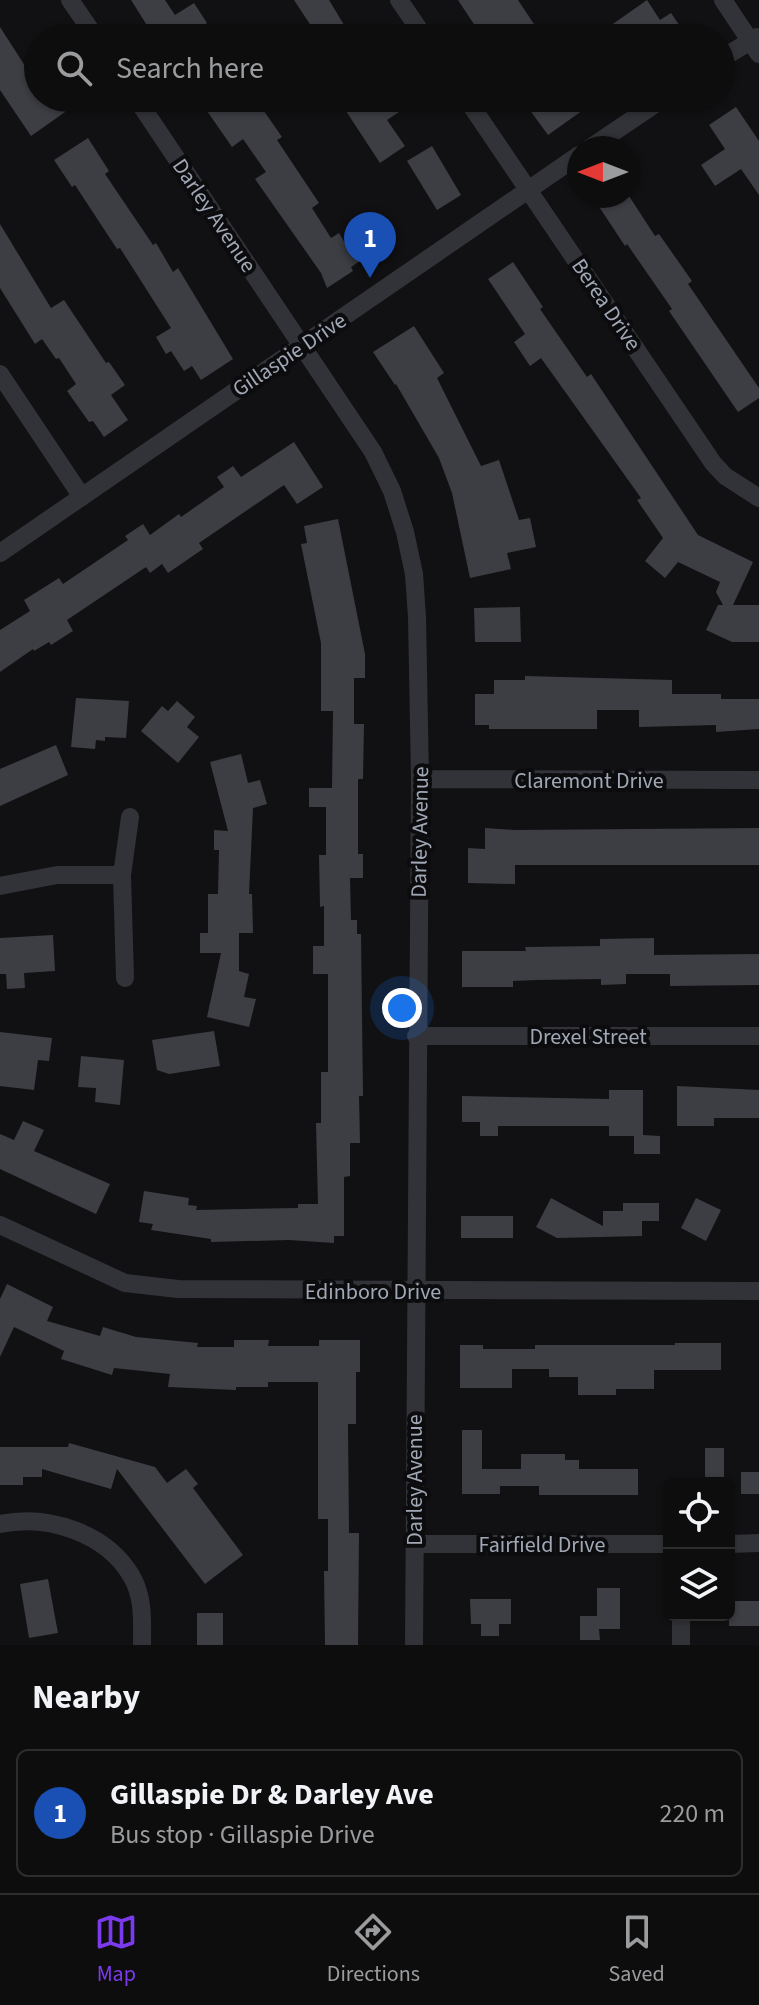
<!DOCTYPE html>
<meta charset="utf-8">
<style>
body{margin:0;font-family:"Source Sans 3",sans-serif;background:#1b1b1c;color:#f1f3f6}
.controls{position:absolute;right:24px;bottom:24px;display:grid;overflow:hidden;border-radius:12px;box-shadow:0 2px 6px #0004}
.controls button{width:72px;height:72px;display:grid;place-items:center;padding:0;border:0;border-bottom:2px solid #2d2d2e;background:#0d0d0e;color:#f1f3f6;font:40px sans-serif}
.compass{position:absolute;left:567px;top:136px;width:72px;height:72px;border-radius:50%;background:#0d0d0e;box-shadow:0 2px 6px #0004;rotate:270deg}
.you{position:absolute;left:402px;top:1008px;width:28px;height:28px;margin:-20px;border:6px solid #fff;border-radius:50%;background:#1a73e8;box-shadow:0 0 0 12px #1a73e833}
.badge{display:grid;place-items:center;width:52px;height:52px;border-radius:50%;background:#7c3aed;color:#fff;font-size:26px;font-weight:700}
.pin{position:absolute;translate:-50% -66px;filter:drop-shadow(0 2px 4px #0008)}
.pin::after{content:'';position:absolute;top:42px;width:28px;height:24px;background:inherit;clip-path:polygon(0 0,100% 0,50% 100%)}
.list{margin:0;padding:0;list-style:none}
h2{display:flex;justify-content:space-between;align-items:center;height:104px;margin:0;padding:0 32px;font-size:34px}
h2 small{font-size:26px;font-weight:400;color:#9a9c9e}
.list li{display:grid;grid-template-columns:52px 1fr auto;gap:24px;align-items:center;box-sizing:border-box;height:128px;margin:0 16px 16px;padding:0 16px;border:2px solid #2d2d2e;border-radius:12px}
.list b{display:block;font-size:30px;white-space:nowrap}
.list p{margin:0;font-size:26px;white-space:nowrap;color:#9a9c9e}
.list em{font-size:26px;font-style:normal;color:#9a9c9e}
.icon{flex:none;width:44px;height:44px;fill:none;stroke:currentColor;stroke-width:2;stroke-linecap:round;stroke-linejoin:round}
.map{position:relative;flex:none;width:759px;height:1645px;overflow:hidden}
.search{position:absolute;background:#0d0d0e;box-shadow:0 2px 6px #0004;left:24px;right:24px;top:24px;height:88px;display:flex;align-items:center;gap:20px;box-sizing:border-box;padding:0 28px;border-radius:44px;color:#9a9c9e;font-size:30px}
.sheet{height:248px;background:#0d0d0e}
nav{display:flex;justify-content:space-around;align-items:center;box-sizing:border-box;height:112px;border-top:2px solid #2d2d2e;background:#0d0d0e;font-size:22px;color:#9a9c9e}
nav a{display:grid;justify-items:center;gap:4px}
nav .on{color:#7c3aed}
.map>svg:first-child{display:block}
</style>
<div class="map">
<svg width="759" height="1645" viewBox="0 0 759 1645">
<rect width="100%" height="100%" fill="#111113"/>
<path fill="#3d3e43" d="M 131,0 L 165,0 L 175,15 L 194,3 L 207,23 L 184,38 L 155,38 Z
M 294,0 L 329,0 L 352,38 L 319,38 Z
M 458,0 L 518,0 L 536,27 L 520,38 L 483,38 Z
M 647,0 L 660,20 L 671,13 L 682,29 L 671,36 L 673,38 L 593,38 Z
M 0,27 L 27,69 L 38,62 L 38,98 L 59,98 L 68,110 L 31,136 L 0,90 Z
M 198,98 L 255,98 L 282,137 L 277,140 L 319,203 L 312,208 L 331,238 L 339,233 L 345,243 L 371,225 L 384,245 L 351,267 L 353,271 L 327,288 L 321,273 L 255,179 L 266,172 L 243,139 L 232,147 Z
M 359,98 L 420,98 L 387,120 L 405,146 L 380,163 L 344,108 Z
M 521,98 L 600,98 L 548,135 Z
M 736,107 L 759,141 L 759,195 L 741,169 L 715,186 L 701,165 L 725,149 L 709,125 Z
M 88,138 L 109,171 L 105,174 L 153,245 L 156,243 L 173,272 L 178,268 L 233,359 L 201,380 L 192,366 L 184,371 L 171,351 L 166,354 L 156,337 L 171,328 L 120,248 L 117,249 L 75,185 L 72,187 L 54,160 Z
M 432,146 L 461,195 L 437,210 L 407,161 Z
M 592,196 L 629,196 L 655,236 L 659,234 L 692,281 L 688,284 L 759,388 L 759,398 L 738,412 L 669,311 L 672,309 L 627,244 L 625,246 Z
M 0,224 L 51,308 L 64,300 L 106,363 L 109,362 L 125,385 L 111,395 L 128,420 L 104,437 L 93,421 L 89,422 L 67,391 L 76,384 L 59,358 L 56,359 L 42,339 L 35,344 L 0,288 Z
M 513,262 L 543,307 L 540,309 L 587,377 L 591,374 L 698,535 L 753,562 L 733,605 L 759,605 L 759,642 L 732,642 L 706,630 L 718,605 L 723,605 L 716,592 L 720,582 L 678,562 L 665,578 L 645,561 L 663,538 L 637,500 L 641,498 L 541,358 L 530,366 L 514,342 L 525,334 L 488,279 Z
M 414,326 L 444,373 L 437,378 L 481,466 L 499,460 L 519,520 L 530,518 L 536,547 L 507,553 L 511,569 L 470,578 L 452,493 L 439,458 L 396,384 L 395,385 L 373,352 Z
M 294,442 L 323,487 L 297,504 L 284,485 L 199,543 L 203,549 L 168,573 L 162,564 L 150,573 L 146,567 L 67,620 L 73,631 L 51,645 L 49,642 L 34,651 L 33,649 L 0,672 L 0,630 L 30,611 L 24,600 L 59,578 L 63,584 L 128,540 L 125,536 L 143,524 L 150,535 L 179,514 L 181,517 L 224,487 L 217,477 L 233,466 L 241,477 Z
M 338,519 L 365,654 L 365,678 L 354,678 L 354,724 L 364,724 L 363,779 L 358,779 L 358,854 L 363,854 L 363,878 L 350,878 L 351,920 L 357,920 L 357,934 L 361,934 L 363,1096 L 359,1096 L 360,1143 L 350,1143 L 350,1176 L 344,1177 L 344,1236 L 334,1236 L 334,1243 L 289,1240 L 211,1242 L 211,1239 L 151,1230 L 153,1224 L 139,1222 L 144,1191 L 189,1198 L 188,1205 L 197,1206 L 196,1210 L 298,1208 L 298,1204 L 318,1204 L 316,1123 L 321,1123 L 321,1072 L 328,1072 L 328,974 L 313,974 L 313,946 L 324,946 L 324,906 L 320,907 L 319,855 L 326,855 L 326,807 L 309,807 L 309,788 L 332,788 L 333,711 L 321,711 L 321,643 L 301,544 L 307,543 L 304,526 Z
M 520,607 L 521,642 L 475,642 L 474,608 Z
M 525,676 L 672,680 L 672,694 L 721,694 L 721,699 L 759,699 L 759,729 L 716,732 L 716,725 L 639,727 L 639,710 L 597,710 L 597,729 L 489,729 L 489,725 L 475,725 L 475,694 L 494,694 L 494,680 L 525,680 Z
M 76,698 L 129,701 L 126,738 L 105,737 L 105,741 L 96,740 L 95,749 L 71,747 Z
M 177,701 L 195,717 L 187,727 L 199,737 L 178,763 L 141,731 L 162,706 L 168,711 Z
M 56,745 L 68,775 L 0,806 L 0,769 Z
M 241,754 L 248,783 L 260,780 L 267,804 L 253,808 L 249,894 L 252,894 L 253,933 L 239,933 L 239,971 L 249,974 L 244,997 L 256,999 L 249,1027 L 207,1017 L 221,953 L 200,953 L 200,933 L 208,933 L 208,894 L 218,894 L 219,850 L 214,850 L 214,830 L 228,831 L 210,762 Z
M 485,828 L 515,830 L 759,828 L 759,865 L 515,865 L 515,884 L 468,883 L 468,848 L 485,849 Z
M 53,935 L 55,971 L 24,973 L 25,988 L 7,989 L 6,974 L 0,974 L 0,938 Z
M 654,938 L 654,955 L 759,954 L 759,985 L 670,986 L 670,974 L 626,974 L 626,984 L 601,985 L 601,979 L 537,980 L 513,981 L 513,987 L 462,987 L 462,951 L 526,951 L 525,947 L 600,946 L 600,939 Z
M 214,1031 L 220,1066 L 169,1074 L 157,1070 L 152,1040 Z
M 0,1032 L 52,1038 L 49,1061 L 38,1060 L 34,1090 L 0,1086 Z
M 81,1056 L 124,1060 L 120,1105 L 95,1102 L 96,1088 L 78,1087 Z
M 677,1086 L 759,1090 L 759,1118 L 714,1118 L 714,1126 L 677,1126 Z
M 609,1090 L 643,1090 L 643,1135 L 660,1136 L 660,1154 L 634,1154 L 634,1136 L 609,1136 L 609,1126 L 498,1126 L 498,1136 L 480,1136 L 480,1122 L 462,1122 L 462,1096 L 609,1099 Z
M 23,1121 L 44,1130 L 34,1151 L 110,1184 L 96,1214 L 0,1169 L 0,1134 L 14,1140 Z
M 551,1198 L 603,1226 L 603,1211 L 623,1211 L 623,1203 L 659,1203 L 659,1221 L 642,1221 L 642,1236 L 557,1238 L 536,1227 Z
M 696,1198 L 721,1210 L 706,1241 L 681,1228 Z
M 461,1216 L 513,1216 L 513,1238 L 461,1238 Z
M 7,1284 L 53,1307 L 47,1321 L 100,1336 L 103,1327 L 136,1337 L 198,1343 L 197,1347 L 234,1347 L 234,1340 L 269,1340 L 268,1346 L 319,1346 L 319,1340 L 360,1340 L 360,1372 L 356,1372 L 356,1424 L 348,1424 L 349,1533 L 359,1533 L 358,1645 L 325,1645 L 324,1571 L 328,1571 L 328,1519 L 318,1519 L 318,1382 L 268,1382 L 268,1387 L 236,1387 L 236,1390 L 168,1387 L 170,1374 L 114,1368 L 112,1375 L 61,1359 L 64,1351 L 14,1327 L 0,1357 L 0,1299 Z
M 675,1343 L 721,1343 L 721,1370 L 654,1370 L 654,1389 L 616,1389 L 616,1395 L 578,1395 L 578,1377 L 549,1377 L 549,1369 L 512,1369 L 512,1388 L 460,1388 L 460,1345 L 483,1345 L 483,1349 L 535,1349 L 535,1345 L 675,1345 Z
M 462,1430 L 482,1430 L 482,1469 L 521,1469 L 521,1454 L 565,1454 L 565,1460 L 579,1460 L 579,1469 L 638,1469 L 638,1495 L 539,1495 L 539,1486 L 500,1486 L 500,1494 L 462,1494 Z
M 69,1443 L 155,1467 L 167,1483 L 186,1469 L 198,1484 L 193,1488 L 243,1555 L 205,1584 L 117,1469 L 111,1489 L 42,1469 L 42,1477 L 23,1477 L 23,1485 L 0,1485 L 0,1447 L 68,1447 Z
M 705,1448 L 724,1448 L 724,1483 L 705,1483 Z
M 741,1472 L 759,1472 L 759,1494 L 741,1494 Z
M 48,1579 L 58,1633 L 29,1638 L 20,1584 Z
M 597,1588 L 620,1588 L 620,1629 L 599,1629 L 600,1640 L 580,1640 L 580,1616 L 597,1616 Z
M 470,1599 L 511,1599 L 511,1624 L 499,1624 L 499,1636 L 481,1636 L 481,1624 L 471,1624 Z
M 729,1601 L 759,1601 L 759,1626 L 729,1626 Z
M 197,1613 L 223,1613 L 223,1645 L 197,1645 Z"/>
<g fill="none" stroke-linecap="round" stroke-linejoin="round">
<path stroke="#323338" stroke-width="18" d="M 70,0 L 96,38
M 399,0 L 425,38
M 723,0 L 759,54
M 721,59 L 757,37
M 136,98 L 373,452 L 392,491 L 405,532 L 414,574 L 417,617 L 420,779 L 414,1645
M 466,98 L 713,463 L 725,476 L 759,498
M 590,148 L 664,98
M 0,374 L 82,497
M 0,553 L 579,155
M 420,779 L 759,780
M 0,886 L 57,875 L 122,875
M 125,978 L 122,875 L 130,817
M 416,1036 L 759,1036
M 0,1225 L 125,1283 L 178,1289 L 759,1291
M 0,1524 C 48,1514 107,1533 132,1577 C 144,1598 142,1622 142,1645
M 414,1544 L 669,1544
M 729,1544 L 759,1543
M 681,1615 L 681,1645"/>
</g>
<g text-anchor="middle" stroke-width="8" stroke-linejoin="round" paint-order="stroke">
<g font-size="22" fill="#a1a8b5" stroke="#0c0c0e">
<text transform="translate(215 215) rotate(56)" y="8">Darley Avenue</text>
<text transform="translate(607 304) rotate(56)" y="8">Berea Drive</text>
<text transform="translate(289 354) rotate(-34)" y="8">Gillaspie Drive</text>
<text x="589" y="788">Claremont Drive</text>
<text transform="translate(419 832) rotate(-89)" y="8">Darley Avenue</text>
<text x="588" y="1044">Drexel Street</text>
<text x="373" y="1299">Edinboro Drive</text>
<text transform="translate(414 1480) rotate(-90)" y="8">Darley Avenue</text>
<text x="542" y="1552">Fairfield Drive</text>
</g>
</g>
</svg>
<div class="controls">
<button><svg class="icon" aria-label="locate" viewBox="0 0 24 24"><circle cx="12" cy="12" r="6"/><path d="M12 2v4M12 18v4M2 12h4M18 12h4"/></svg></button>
<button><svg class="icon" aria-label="layers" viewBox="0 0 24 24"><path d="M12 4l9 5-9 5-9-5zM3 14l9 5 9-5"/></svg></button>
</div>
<svg class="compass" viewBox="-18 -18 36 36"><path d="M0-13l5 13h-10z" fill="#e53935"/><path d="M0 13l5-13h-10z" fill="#9a9c9e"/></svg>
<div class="you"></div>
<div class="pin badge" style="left:370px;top:278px;background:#1a4fb4">1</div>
<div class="search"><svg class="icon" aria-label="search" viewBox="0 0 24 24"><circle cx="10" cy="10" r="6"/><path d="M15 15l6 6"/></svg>Search here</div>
</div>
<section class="sheet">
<h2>Nearby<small></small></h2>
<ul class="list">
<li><span class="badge" style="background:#1a4fb4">1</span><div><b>Gillaspie Dr &amp; Darley Ave</b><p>Bus stop · Gillaspie Drive</p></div><em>220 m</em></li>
</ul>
</section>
<nav>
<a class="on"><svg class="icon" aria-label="map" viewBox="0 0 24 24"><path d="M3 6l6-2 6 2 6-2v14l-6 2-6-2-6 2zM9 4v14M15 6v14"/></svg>Map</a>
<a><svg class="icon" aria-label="directions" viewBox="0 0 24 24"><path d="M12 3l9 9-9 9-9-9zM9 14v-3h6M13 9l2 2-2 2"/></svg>Directions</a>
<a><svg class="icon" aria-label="saved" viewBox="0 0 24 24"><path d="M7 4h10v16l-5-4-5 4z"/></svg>Saved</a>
</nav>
